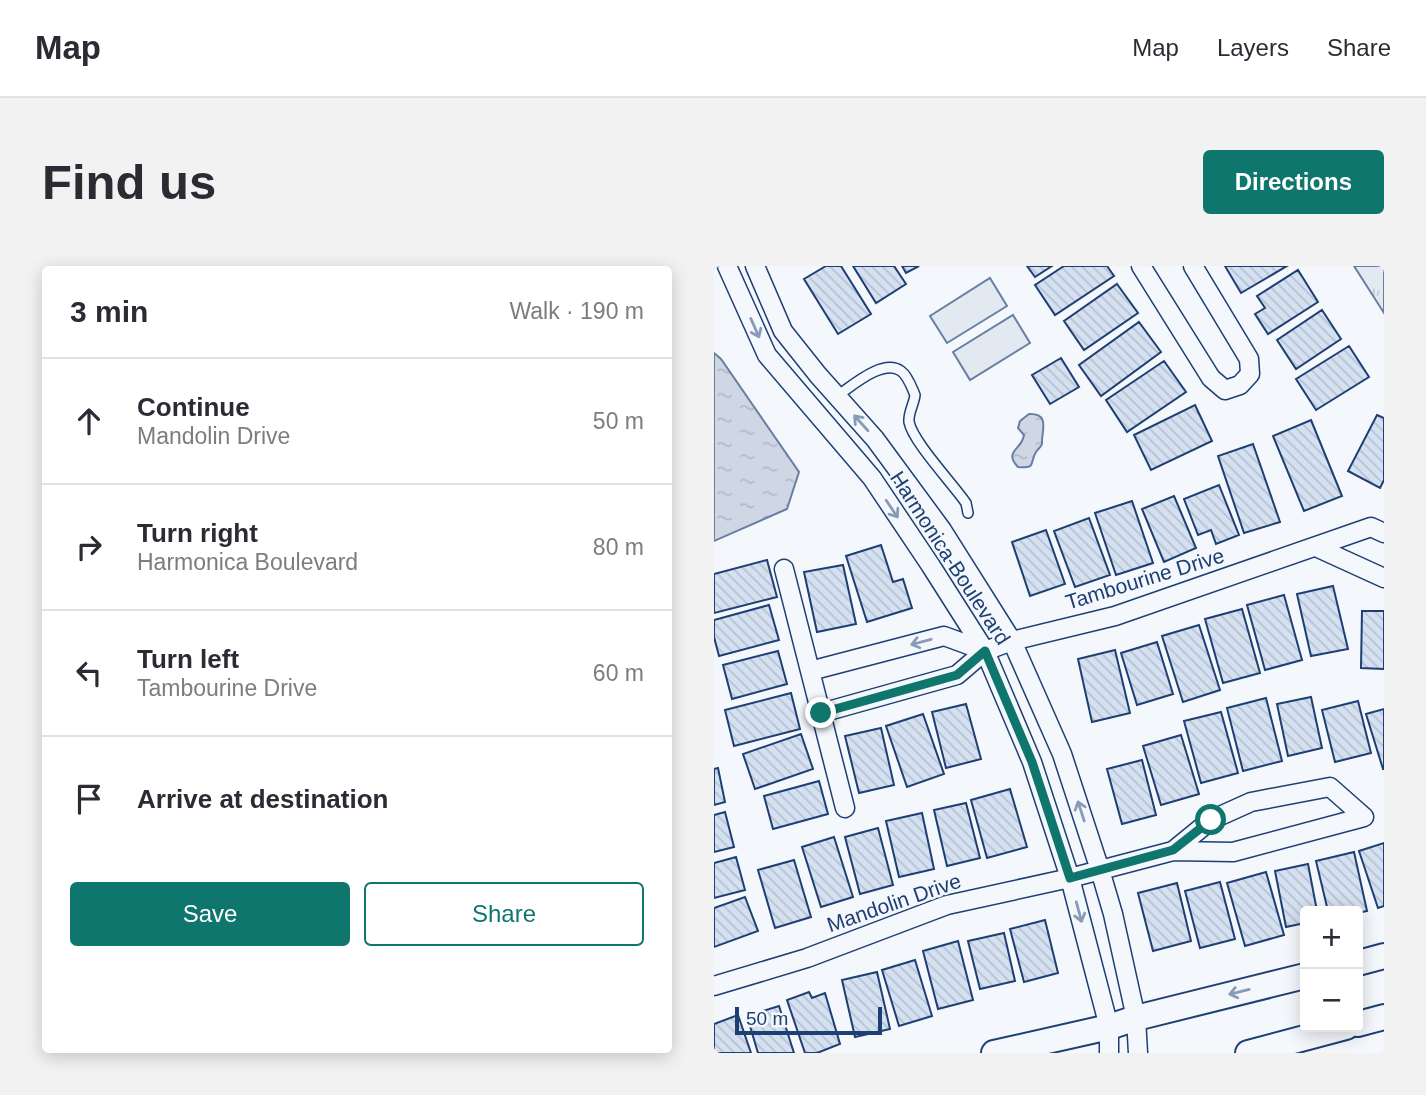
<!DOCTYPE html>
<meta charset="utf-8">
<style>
body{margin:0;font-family:Helvetica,sans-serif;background:#f2f2f3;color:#2b2b33}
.controls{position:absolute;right:21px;bottom:21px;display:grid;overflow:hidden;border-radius:7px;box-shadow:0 4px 18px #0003}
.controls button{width:63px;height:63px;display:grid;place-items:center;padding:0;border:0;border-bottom:2px solid #e1e1e2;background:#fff;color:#2b2b33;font:35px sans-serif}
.scale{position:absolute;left:21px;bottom:18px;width:147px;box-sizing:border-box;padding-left:7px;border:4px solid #1d3f73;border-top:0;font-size:19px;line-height:24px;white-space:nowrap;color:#1d3f73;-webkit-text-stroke:5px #f4f7fb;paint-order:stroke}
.stop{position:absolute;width:21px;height:21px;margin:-16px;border:5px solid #0f766e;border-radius:50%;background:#fff}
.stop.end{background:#0f766e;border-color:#fff;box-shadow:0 2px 7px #0008}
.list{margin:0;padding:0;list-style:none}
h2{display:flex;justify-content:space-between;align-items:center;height:91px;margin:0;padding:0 28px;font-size:30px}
h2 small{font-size:23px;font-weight:400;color:#7c7c81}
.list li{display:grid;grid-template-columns:46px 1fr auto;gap:21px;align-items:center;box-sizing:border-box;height:126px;padding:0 28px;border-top:2px solid #e1e1e2}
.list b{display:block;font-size:26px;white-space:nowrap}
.list p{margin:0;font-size:23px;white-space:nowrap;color:#7c7c81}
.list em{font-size:23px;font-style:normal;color:#7c7c81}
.actions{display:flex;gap:14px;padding:21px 28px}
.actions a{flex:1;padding:16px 0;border:2px solid #0f766e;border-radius:7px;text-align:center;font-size:24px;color:#0f766e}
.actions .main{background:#0f766e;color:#fff}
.icon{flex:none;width:38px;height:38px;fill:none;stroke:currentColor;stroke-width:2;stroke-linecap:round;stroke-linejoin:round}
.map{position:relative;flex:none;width:670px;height:787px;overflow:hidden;border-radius:7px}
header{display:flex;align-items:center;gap:42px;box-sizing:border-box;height:98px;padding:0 35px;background:#fff;border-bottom:2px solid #e1e1e2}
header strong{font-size:33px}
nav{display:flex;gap:38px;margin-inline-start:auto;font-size:24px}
.intro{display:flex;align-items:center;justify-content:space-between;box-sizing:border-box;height:168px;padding:0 42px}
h1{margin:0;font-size:49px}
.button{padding:18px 32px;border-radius:7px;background:#0f766e;color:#fff;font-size:24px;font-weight:700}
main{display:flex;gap:42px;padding:0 42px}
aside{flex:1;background:#fff;border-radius:7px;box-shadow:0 4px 18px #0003}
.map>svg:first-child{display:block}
</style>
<header>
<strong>Map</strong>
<nav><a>Map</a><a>Layers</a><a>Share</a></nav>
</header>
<div class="intro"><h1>Find us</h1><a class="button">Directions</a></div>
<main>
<aside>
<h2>3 min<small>Walk · 190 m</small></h2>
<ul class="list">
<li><svg class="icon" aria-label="ahead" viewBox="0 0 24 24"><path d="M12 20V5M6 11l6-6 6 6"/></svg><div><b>Continue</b><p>Mandolin Drive</p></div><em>50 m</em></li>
<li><svg class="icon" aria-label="right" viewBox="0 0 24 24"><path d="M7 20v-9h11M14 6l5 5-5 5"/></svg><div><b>Turn right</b><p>Harmonica Boulevard</p></div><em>80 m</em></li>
<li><svg class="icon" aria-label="left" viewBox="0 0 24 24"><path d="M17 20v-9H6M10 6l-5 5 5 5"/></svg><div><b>Turn left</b><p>Tambourine Drive</p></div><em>60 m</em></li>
<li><svg class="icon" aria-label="arrive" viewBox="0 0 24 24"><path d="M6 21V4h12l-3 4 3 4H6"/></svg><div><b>Arrive at destination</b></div></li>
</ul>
<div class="actions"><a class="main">Save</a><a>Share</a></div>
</aside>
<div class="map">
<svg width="670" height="787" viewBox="0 0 670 787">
<defs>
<pattern id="grass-tufts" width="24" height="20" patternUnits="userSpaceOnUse" patternTransform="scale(1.75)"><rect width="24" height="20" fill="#e3e9f0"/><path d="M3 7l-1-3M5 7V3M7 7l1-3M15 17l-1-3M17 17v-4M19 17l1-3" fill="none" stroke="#c2c9d1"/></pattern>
<pattern id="water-ripples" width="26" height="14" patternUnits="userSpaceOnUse" patternTransform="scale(1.75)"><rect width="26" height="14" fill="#cfd7e4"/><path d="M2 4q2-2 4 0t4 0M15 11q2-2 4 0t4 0" fill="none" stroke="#b1bac7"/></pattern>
<pattern id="building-back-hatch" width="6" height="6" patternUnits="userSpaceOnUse" patternTransform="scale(1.75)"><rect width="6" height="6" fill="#d5e0f0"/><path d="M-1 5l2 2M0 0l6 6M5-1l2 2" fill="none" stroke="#b6c1d1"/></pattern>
</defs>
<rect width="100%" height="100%" fill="#f4f7fb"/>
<path fill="url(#grass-tufts)" stroke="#687fa3" stroke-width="2" d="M 640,0 L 670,0 L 670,47 Z"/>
<path fill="#e3e9f0" stroke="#687fa3" stroke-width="2" d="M 276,12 L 293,40 L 233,77 L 216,50 Z
M 299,49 L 316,77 L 256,114 L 239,86 Z"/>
<path fill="url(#water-ripples)" stroke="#687fa3" stroke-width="2" d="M 0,87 L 7,93 L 85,206 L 73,243 L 0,275 Z
M 315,148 C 337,147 327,166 328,178 C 327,181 324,183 322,186 C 315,197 323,203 304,201 C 289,185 308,184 310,169 L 304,162 L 306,155 Z"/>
<path fill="url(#building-back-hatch)" stroke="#1d3f73" stroke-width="2" d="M 112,0 L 127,0 L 157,48 L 124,68 L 90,13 Z
M 139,0 L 180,0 L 192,18 L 162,37 Z
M 188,0 L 205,0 L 192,7 Z
M 313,0 L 338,0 L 321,11 Z
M 350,0 L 393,0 L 400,10 L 341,49 L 321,19 Z
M 511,0 L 573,0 L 527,27 Z
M 584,4 L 604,36 L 554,68 L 541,48 L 551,42 L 543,30 Z
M 403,18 L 424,47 L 370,84 L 350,55 Z
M 608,44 L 627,73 L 582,103 L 563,74 Z
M 425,56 L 447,86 L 387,130 L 365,99 Z
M 635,80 L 655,111 L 602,144 L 582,113 Z
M 347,92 L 365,121 L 336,138 L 318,109 Z
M 450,95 L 472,126 L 413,166 L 392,134 Z
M 481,139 L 498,175 L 437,204 L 420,169 Z
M 663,149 L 670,152 L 670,214 L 666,222 L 634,205 Z
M 597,154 L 628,230 L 590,245 L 559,170 Z
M 539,178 L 566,256 L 530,267 L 504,190 Z
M 505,219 L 525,269 L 502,278 L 497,264 L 484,269 L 470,233 Z
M 460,230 L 482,282 L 450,296 L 428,243 Z
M 418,235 L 439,297 L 402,309 L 381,247 Z
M 375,252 L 396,309 L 361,321 L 340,265 Z
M 332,264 L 351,318 L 316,330 L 298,276 Z
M 167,279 L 179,316 L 189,313 L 198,342 L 153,356 L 132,290 Z
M 53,294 L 63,331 L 0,347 L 0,308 Z
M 129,299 L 142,358 L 103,366 L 90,306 Z
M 619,320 L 634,383 L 597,390 L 583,328 Z
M 570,329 L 588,394 L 551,404 L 533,339 Z
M 55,339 L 65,374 L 5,390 L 0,371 L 0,354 Z
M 528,343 L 546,407 L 509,417 L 491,353 Z
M 648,345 L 670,345 L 670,403 L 647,402 Z
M 485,359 L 506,424 L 469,436 L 448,370 Z
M 443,376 L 459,428 L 423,439 L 407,387 Z
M 401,384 L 416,447 L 378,456 L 364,393 Z
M 64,385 L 73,418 L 18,433 L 9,399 Z
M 77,427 L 86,463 L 20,480 L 11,444 Z
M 597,431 L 608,482 L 574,490 L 563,438 Z
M 552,432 L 568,495 L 529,505 L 513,442 Z
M 644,435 L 657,487 L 621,496 L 608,444 Z
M 252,438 L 267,493 L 232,502 L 218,446 Z
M 670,443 L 670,503 L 669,503 L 652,448 Z
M 507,446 L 524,507 L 487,517 L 470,455 Z
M 209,448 L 230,508 L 193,521 L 172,460 Z
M 167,462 L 180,519 L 145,527 L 131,470 Z
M 87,468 L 99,503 L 41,523 L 29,488 Z
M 467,469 L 485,528 L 447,539 L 429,480 Z
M 428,494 L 442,549 L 408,558 L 393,503 Z
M 4,502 L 11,536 L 0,539 L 0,503 Z
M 105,515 L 114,548 L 59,563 L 50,530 Z
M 296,523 L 313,581 L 273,592 L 257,534 Z
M 252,537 L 266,592 L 233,600 L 220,544 Z
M 11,546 L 20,581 L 0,586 L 0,549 Z
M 208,547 L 220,603 L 185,611 L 172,555 Z
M 164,562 L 179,619 L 146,628 L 131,571 Z
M 120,571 L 139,631 L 107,641 L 88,581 Z
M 670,577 L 670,640 L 664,642 L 645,585 Z
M 640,586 L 653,645 L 644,647 L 644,645 L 614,645 L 602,595 Z
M 22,591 L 31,624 L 0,632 L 0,597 Z
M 80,594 L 97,651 L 61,662 L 44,604 Z
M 594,598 L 603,645 L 591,645 L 591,657 L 572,661 L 561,605 Z
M 552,606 L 570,669 L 531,680 L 513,617 Z
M 506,616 L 521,673 L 486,682 L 471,625 Z
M 463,617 L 477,675 L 439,685 L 424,627 Z
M 31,631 L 44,665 L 0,681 L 0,642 Z
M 331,654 L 344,707 L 310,716 L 296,663 Z
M 290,667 L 301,715 L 266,723 L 254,675 Z
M 244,675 L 259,734 L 224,743 L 209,685 Z
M 201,694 L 218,750 L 185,760 L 168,704 Z
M 163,706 L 176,763 L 141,771 L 128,714 Z
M 95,726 L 98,732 L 111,727 L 126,778 L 103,787 L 91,787 L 73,734 Z
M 65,740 L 80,787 L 44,787 L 33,750 Z
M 24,749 L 37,787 L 0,787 L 0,758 Z"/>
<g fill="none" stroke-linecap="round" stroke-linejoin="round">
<defs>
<path id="lane" d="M 123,130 C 138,120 169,92 187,105 C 194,110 198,122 201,129 C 200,138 194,147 195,156 C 199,176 239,218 252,237 L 254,247"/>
<path id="street" d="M 13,0 L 53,89 L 158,212 L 217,300 L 271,385 L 318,496 L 356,612 L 395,761 L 395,787
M 41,0 L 69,65 L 104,109 L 161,173 L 228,264 L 298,375 L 348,488 L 386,604 L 399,648 L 422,752 L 424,787
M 427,0 L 497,112 L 511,124 L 526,119 L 536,108 L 535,93 L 479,0
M 602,281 L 670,312
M 70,303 L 131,542
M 96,405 L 230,370 L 271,385
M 107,447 L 243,409 L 271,385 L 298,375 L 401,350 L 657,261 L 670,267
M 0,720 L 93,692 L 233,639 L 356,612 L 459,585 L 519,586 L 650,551 L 616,521 L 537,536 L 497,554 L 459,585"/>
<path id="secondary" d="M 644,697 L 670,690
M 644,758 L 670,751
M 280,787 L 395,761 L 422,752 L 591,710
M 534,787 L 632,761"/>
</defs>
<use href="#lane" stroke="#1d3f73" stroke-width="12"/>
<use href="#street" stroke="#1d3f73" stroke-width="21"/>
<use href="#secondary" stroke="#1d3f73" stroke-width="28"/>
<use href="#lane" stroke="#f4f7fb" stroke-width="9"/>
<use href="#street" stroke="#f4f7fb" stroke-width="18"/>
<use href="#secondary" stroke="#f4f7fb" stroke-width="24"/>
</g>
<defs><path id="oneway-shaft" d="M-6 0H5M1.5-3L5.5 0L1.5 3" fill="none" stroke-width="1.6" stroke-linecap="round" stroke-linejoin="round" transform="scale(1.75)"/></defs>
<g stroke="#889bb7">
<use href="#oneway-shaft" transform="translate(41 62) rotate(66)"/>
<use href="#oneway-shaft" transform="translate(147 157) rotate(-132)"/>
<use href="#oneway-shaft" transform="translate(178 243) rotate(56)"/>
<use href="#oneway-shaft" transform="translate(207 376) rotate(165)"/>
<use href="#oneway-shaft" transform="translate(367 545) rotate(-108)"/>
<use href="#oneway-shaft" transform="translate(365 646) rotate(75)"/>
<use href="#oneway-shaft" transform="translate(525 726) rotate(166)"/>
</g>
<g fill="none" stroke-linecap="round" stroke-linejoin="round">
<path stroke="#0f766e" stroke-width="9" d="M 107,447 L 243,409 L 271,385 L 318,496 L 356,612 L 459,584 L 497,554"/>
</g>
<g text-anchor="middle" stroke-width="5" stroke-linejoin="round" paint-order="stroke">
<g font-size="21" fill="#1d3f73" stroke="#f4f7fb">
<text transform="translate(236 292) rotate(57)" y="7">Harmonica Boulevard</text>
<text transform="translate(431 313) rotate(-17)" y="7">Tambourine Drive</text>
<text transform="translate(180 637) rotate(-19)" y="7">Mandolin Drive</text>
</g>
</g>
</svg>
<div class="controls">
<button>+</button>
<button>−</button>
</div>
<div class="scale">50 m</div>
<div class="stop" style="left:497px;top:554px"></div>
<div class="stop end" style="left:107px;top:447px"></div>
</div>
</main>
